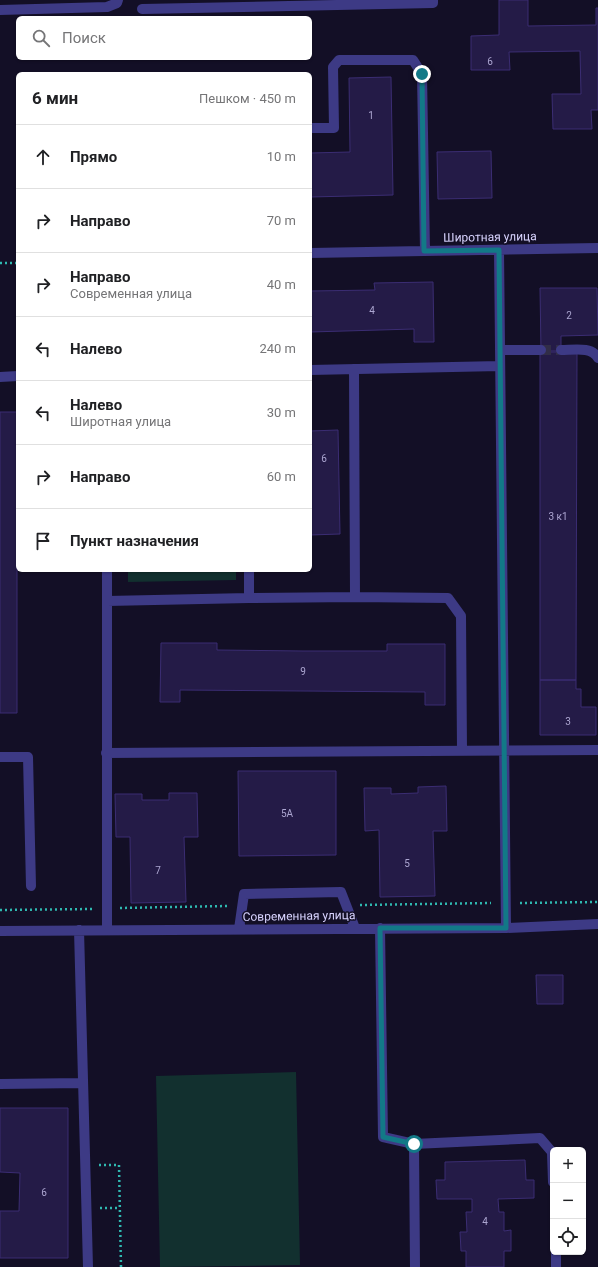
<!DOCTYPE html>
<html lang="ru">
<meta charset="utf-8">
<style>
body{margin:0;font-family:Roboto,sans-serif;background:#f6f6f6;color:#202124}
.controls{position:absolute;right:12px;bottom:12px;display:grid;overflow:hidden;border-radius:6px;box-shadow:0 1px 3px #0004}
.controls button{width:36px;height:36px;display:grid;place-items:center;padding:0;border:0;border-bottom:1px solid #e0e0e0;background:#fff;color:#202124;font:20px sans-serif}
.stop{position:absolute;width:12px;height:12px;margin:-9px;border:3px solid #127987;border-radius:50%;background:#fff}
.stop.end{background:#127987;border-color:#fff;box-shadow:0 1px 4px #0008}
.list{margin:0;padding:0;list-style:none}
h2{display:flex;justify-content:space-between;align-items:center;height:52px;margin:0;padding:0 16px;font-size:17px}
h2 small{font-size:13px;font-weight:400;color:#757577}
.list li{display:grid;grid-template-columns:26px 1fr auto;gap:12px;align-items:center;box-sizing:border-box;height:64px;padding:0 16px;border-top:1px solid #e0e0e0}
.list b{display:block;font-size:15px;white-space:nowrap}
.list p{margin:0;font-size:13px;white-space:nowrap;color:#757577}
.list em{font-size:13px;font-style:normal;color:#757577}
.icon{flex:none;width:22px;height:22px;fill:none;stroke:currentColor;stroke-width:2;stroke-linecap:round;stroke-linejoin:round}
.map{position:relative;flex:none;width:598px;height:1267px;overflow:hidden}
.search{position:absolute;background:#fff;box-shadow:0 1px 3px #0004;left:16px;top:16px;width:296px;height:44px;display:flex;align-items:center;gap:10px;box-sizing:border-box;padding:0 14px;border-radius:6px;color:#757577;font-size:15px}
.panel{position:absolute;background:#fff;box-shadow:0 1px 3px #0004;left:16px;top:72px;width:296px;height:500px;border-radius:6px}
.map>svg:first-child{display:block}
</style>
<div class="map">
<svg width="598" height="1267" viewBox="0 0 598 1267">
<rect width="100%" height="100%" fill="#130f26"/>
<path fill="#12302f" d="M 128,570 L 236,570 L 236,580 L 128,582 Z
M 296,1072 L 300,1265 L 160,1267 L 156,1076 Z"/>
<path fill="#241b47" stroke="#3b2d73" d="M 499,0 L 528,0 L 528,26 L 596,25 L 596,8 L 598,8 L 598,110 L 591,110 L 592,129 L 553,129 L 552,94 L 581,94 L 580,51 L 509,52 L 510,70 L 471,70 L 471,36 L 499,35 Z
M 391,77 L 393,195 L 310,197 L 310,153 L 350,152 L 349,78 Z
M 491,151 L 492,198 L 438,199 L 437,152 Z
M 433,282 L 434,342 L 414,342 L 414,329 L 310,332 L 310,291 L 375,290 L 374,283 Z
M 540,288 L 597,288 L 598,335 L 561,336 L 561,351 L 541,351 Z
M 540,352 L 577,352 L 576,680 L 540,680 Z
M 0,412 L 17,412 L 17,713 L 0,713 Z
M 338,430 L 340,534 L 310,535 L 310,431 Z
M 161,643 L 217,643 L 217,650 L 303,651 L 387,651 L 387,644 L 445,644 L 445,705 L 425,705 L 425,692 L 180,690 L 180,702 L 160,702 Z
M 540,680 L 576,680 L 576,689 L 581,689 L 581,707 L 596,707 L 596,735 L 540,735 Z
M 238,771 L 336,771 L 336,855 L 239,856 Z
M 446,786 L 447,831 L 433,831 L 435,896 L 380,897 L 379,830 L 365,831 L 364,788 L 391,788 L 391,794 L 418,793 L 418,787 Z
M 169,793 L 197,793 L 198,837 L 184,837 L 186,902 L 131,903 L 130,837 L 116,837 L 115,794 L 142,794 L 142,800 L 169,800 Z
M 536,975 L 563,975 L 563,1004 L 537,1004 Z
M 0,1108 L 68,1108 L 68,1258 L 0,1258 L 0,1211 L 19,1211 L 20,1173 L 0,1172 Z
M 525,1160 L 526,1180 L 534,1180 L 534,1198 L 498,1199 L 499,1212 L 504,1212 L 504,1231 L 511,1230 L 511,1251 L 504,1251 L 504,1267 L 466,1267 L 466,1251 L 461,1251 L 460,1232 L 467,1232 L 466,1212 L 472,1212 L 472,1199 L 437,1199 L 436,1180 L 445,1180 L 445,1162 Z"/>
<g fill="none" stroke-linecap="round" stroke-linejoin="round">
<path stroke="#312d47" stroke-width="10" stroke-dasharray="10 5" stroke-linecap="butt" d="M 541,350 L 561,350"/>
<path stroke="#2fb8b0" stroke-width="2.5" stroke-dasharray="2 3" stroke-linecap="butt" d="M 0,263 L 18,263
M 520,903 L 598,902
M 360,905 L 491,903
M 120,908 L 227,906
M 0,910 L 93,909
M 99,1165 L 119,1165 L 121,1267
M 100,1208 L 120,1208"/>
<path stroke="#3d3a85" stroke-width="10" d="M 142,9 L 433,3 L 433,0
M 0,10 L 107,7 L 117,3 L 118,0
M 310,128 L 334,128 L 333,67 L 339,60 L 413,60 L 422,74 L 425,251
M 499,250 L 506,928
M 310,253 L 598,248
M 500,350 L 541,350
M 561,350 C 573,350 592,346 598,358
M 310,370 L 500,366
M 0,377 L 18,376
M 107,570 L 107,930
M 249,570 L 249,598 L 355,597 L 354,369
M 355,597 L 448,598 L 461,616 L 462,751
M 107,601 L 249,598
M 106,753 L 598,750
M 0,757 L 28,757 L 31,886
M 380,928 L 383,1137 L 414,1144 L 415,1267
M 239,929 L 244,894 L 341,892 L 355,928
M 79,930 L 88,1267
M 0,931 L 506,928 L 598,924
M 0,1084 L 83,1083
M 414,1144 L 540,1138 L 552,1152 L 553,1182
M 556,1252 L 556,1267"/>
</g>
<g fill="none" stroke-linecap="round" stroke-linejoin="round">
<path stroke="#127987" stroke-width="5" d="M 414,1144 L 383,1137 L 380,928 L 506,928 L 499,250 L 424,251 L 422,74"/>
</g>
<g text-anchor="middle" stroke-width="3" stroke-linejoin="round" paint-order="stroke">
<g font-size="10" fill="#aca6d1">
<text x="490" y="65">6</text>
<text x="371" y="119">1</text>
<text x="372" y="314">4</text>
<text x="569" y="319">2</text>
<text x="324" y="462">6</text>
<text x="558" y="520">3 к1</text>
<text x="303" y="675">9</text>
<text x="568" y="725">3</text>
<text x="287" y="817">5А</text>
<text x="407" y="867">5</text>
<text x="158" y="874">7</text>
<text x="44" y="1196">6</text>
<text x="485" y="1225">4</text>
</g>
<g font-size="12" fill="#d9d4ff" stroke="#130f26">
<text transform="translate(490 237) rotate(-1)" y="4">Широтная улица</text>
<text transform="translate(299 916) rotate(-1)" y="4">Современная улица</text>
</g>
</g>
</svg>
<div class="controls">
<button>+</button>
<button>−</button>
<button><svg class="icon" aria-label="locate" viewBox="0 0 24 24"><circle cx="12" cy="12" r="6"/><path d="M12 2v4M12 18v4M2 12h4M18 12h4"/></svg></button>
</div>
<div class="stop" style="left:414px;top:1144px"></div>
<div class="stop end" style="left:422px;top:74px"></div>
<div class="search"><svg class="icon" aria-label="search" viewBox="0 0 24 24"><circle cx="10" cy="10" r="6"/><path d="M15 15l6 6"/></svg>Поиск</div>
<section class="panel">
<h2>6 мин<small>Пешком · 450 m</small></h2>
<ul class="list">
<li><svg class="icon" aria-label="ahead" viewBox="0 0 24 24"><path d="M12 20V5M6 11l6-6 6 6"/></svg><div><b>Прямо</b></div><em>10 m</em></li>
<li><svg class="icon" aria-label="right" viewBox="0 0 24 24"><path d="M7 20v-9h11M14 6l5 5-5 5"/></svg><div><b>Направо</b></div><em>70 m</em></li>
<li><svg class="icon" aria-label="right" viewBox="0 0 24 24"><path d="M7 20v-9h11M14 6l5 5-5 5"/></svg><div><b>Направо</b><p>Современная улица</p></div><em>40 m</em></li>
<li><svg class="icon" aria-label="left" viewBox="0 0 24 24"><path d="M17 20v-9H6M10 6l-5 5 5 5"/></svg><div><b>Налево</b></div><em>240 m</em></li>
<li><svg class="icon" aria-label="left" viewBox="0 0 24 24"><path d="M17 20v-9H6M10 6l-5 5 5 5"/></svg><div><b>Налево</b><p>Широтная улица</p></div><em>30 m</em></li>
<li><svg class="icon" aria-label="right" viewBox="0 0 24 24"><path d="M7 20v-9h11M14 6l5 5-5 5"/></svg><div><b>Направо</b></div><em>60 m</em></li>
<li><svg class="icon" aria-label="arrive" viewBox="0 0 24 24"><path d="M6 21V4h12l-3 4 3 4H6"/></svg><div><b>Пункт назначения</b></div></li>
</ul>
</section>
</div>
